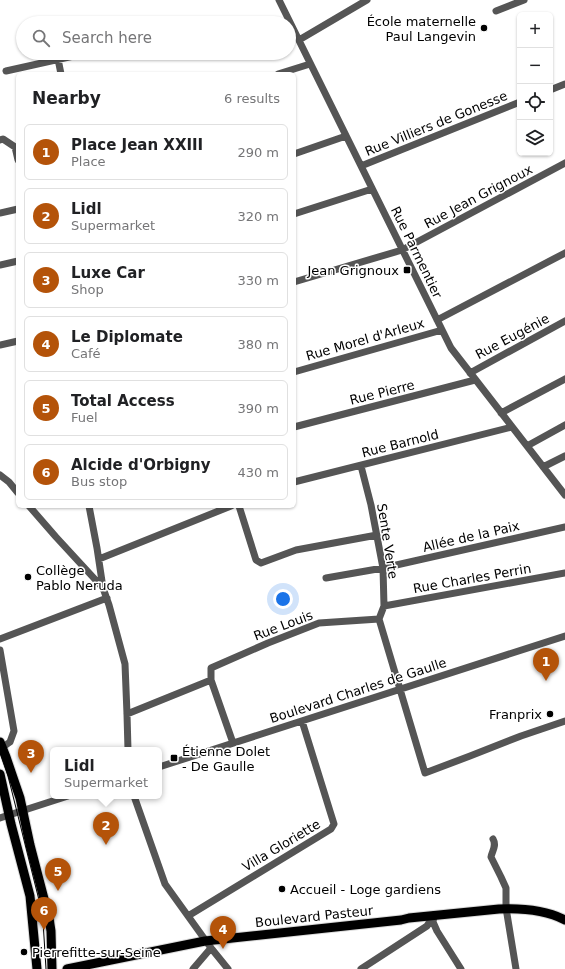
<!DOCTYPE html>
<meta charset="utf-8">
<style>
body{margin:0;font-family:"DejaVu Sans",sans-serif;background:#f6f6f6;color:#202124}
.controls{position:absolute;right:12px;top:12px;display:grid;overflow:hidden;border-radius:6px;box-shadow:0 1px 3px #0004}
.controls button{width:36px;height:36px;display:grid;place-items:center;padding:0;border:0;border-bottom:1px solid #e0e0e0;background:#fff;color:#202124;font:20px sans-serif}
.you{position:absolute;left:283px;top:599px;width:14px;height:14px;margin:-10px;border:3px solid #fff;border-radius:50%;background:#1a73e8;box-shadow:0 0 0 6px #1a73e833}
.badge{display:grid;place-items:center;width:26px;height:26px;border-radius:50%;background:#b45309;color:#fff;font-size:13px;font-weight:700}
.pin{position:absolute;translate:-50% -33px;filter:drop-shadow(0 1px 2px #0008)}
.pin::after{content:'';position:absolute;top:21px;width:14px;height:12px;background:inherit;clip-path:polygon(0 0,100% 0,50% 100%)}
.popup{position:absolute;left:50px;top:747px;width:112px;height:52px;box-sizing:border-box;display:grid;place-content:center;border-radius:6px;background:#fff;filter:drop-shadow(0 1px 3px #0005);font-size:13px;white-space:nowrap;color:#757577}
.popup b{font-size:15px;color:#202124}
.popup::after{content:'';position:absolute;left:50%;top:100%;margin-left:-8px;border:8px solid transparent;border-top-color:#fff}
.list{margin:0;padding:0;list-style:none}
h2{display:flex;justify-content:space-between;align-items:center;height:52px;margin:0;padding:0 16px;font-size:17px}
h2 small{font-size:13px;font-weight:400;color:#757577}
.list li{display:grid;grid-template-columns:26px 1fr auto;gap:12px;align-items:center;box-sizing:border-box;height:56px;margin:0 8px 8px;padding:0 8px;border:1px solid #e0e0e0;border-radius:6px}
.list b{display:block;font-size:15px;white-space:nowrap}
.list p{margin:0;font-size:13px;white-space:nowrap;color:#757577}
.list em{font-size:13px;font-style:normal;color:#757577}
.icon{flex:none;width:22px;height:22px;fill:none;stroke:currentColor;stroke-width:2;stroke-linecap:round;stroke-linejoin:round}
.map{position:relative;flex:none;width:565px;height:969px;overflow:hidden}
.search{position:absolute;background:#fff;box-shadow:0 1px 3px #0004;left:16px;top:16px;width:280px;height:44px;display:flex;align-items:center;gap:10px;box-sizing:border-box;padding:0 14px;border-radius:22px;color:#757577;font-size:15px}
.panel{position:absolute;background:#fff;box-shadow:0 1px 3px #0004;left:16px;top:72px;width:280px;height:436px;border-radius:6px}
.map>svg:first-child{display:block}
</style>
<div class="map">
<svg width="565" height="969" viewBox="0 0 565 969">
<rect width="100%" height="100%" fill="#fff"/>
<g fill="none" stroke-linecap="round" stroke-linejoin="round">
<defs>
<path id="major" d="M 0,742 L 6,757 L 20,798 L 30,845 L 49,918 L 51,931 L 52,969
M 0,774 L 11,824 L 30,896 L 37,969
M 67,969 L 205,941 L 401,920 L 409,918 L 499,909 C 521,908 546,910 565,920"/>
</defs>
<use href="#major" stroke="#dbdbdb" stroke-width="11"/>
<path stroke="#555" stroke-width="7" d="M 279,0 L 451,348 L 565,495
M 496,11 L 524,0
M 299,40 L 367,0
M 58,59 L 61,74
M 6,71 L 87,53
M 278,74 L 310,64
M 550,90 L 565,84
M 0,140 L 3,139 L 15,147 L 18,160
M 294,154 L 346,136
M 361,166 L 520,102
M 0,213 L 18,209
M 294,214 L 372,189
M 0,265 L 18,261
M 294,282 L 402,250 L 565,163
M 437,320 L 565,253
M 0,345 L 18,341
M 294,372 L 442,330
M 470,373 L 565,321
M 501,413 L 565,379
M 294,427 L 475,380
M 527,446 L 565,425
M 361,466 L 371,505 L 383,568 L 384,606 L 379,619 L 425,773 L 470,756 L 521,736 L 565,721
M 543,467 L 565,456
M 0,475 L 9,482 L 18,493
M 294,482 L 512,427
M 29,506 L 56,537 L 103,588
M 89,506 L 97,548 L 103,588 L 109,605 L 125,664 L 127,714 L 128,750
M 239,506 L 256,560 L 261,563 L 296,550 L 377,535
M 99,559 L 231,506
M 326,578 L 383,568 L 565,527
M 384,606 L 565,573
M 0,639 L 107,598
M 0,650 L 14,731 L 10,742 L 3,747
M 127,714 L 211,680
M 233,743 L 211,680 L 211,668 L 268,643 L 319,623 L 379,619
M 159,767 L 565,636
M 134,796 L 165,884 L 211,948 L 228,969
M 0,818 L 68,796
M 493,839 C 497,846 492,851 491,857 L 501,877 L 506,888 L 506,908 L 516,969
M 188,916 L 331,829 L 334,824 L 302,721
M 434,916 L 433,922 L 437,931 L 461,969
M 193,969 L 211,948
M 361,969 L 427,926 L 434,915"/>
<use href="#major" stroke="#000" stroke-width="9"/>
<path stroke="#000" stroke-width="1" d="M 0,753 L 8,776 L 41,908 L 43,921 L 46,969"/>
</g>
<g fill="#000" stroke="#fff" stroke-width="1.5">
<circle cx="484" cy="28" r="4"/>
<rect x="403" y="266" width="8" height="8" rx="2"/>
<circle cx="28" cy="577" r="4"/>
<circle cx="550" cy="714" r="4"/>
<rect x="170" y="754" width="8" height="8" rx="2"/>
<circle cx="282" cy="889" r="4"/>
<circle cx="24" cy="952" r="4"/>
</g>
<g text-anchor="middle" stroke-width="3" stroke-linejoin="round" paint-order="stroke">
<g font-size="13" fill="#000" stroke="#fff" text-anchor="start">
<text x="476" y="26" text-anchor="end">École maternelle<tspan x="476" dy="15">Paul Langevin</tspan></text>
<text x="399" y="275" text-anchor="end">Jean Grignoux</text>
<text x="36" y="575">Collège<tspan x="36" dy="15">Pablo Neruda</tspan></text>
<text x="542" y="719" text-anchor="end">Franprix</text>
<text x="182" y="756">Étienne Dolet<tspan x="182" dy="15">- De Gaulle</tspan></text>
<text x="290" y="894">Accueil - Loge gardiens</text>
<text x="32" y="957">Pierrefitte-sur-Seine</text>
</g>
<g font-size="13" fill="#000" stroke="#fff">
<text transform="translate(436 123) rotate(-22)" y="5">Rue Villiers de Gonesse</text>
<text transform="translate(478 196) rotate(-28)" y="5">Rue Jean Grignoux</text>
<text transform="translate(417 252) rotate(64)" y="5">Rue Parmentier</text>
<text transform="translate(512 336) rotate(-28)" y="5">Rue Eugénie</text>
<text transform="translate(365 339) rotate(-16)" y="5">Rue Morel d'Arleux</text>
<text transform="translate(382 392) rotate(-14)" y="5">Rue Pierre</text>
<text transform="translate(400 443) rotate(-14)" y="5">Rue Barnold</text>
<text transform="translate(471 536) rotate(-13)" y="5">Allée de la Paix</text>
<text transform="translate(388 541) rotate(81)" y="5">Sente Verte</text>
<text transform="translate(472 578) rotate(-10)" y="5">Rue Charles Perrin</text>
<text transform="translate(283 625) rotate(-21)" y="5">Rue Louis</text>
<text transform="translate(358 690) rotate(-18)" y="5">Boulevard Charles de Gaulle</text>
<text transform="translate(281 845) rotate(-31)" y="5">Villa Gloriette</text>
<text transform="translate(314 916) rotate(-6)" y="5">Boulevard Pasteur</text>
</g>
</g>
</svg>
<div class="controls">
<button>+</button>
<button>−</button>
<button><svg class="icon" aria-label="locate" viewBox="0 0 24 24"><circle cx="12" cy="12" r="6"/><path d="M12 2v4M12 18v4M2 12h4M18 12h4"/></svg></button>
<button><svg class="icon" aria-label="layers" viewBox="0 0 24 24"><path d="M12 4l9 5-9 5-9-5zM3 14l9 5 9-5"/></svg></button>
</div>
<div class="you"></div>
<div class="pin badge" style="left:546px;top:681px">1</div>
<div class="pin badge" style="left:106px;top:845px">2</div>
<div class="popup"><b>Lidl</b>Supermarket</div>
<div class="pin badge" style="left:31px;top:773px">3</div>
<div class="pin badge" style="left:223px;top:949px">4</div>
<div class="pin badge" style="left:58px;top:891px">5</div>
<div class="pin badge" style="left:44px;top:930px">6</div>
<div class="search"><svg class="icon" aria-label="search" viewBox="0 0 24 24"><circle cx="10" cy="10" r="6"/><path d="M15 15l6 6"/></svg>Search here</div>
<section class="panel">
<h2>Nearby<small>6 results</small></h2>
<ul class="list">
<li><span class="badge">1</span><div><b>Place Jean XXIII</b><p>Place</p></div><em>290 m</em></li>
<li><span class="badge">2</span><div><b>Lidl</b><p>Supermarket</p></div><em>320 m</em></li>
<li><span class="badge">3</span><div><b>Luxe Car</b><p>Shop</p></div><em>330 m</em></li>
<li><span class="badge">4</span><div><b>Le Diplomate</b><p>Café</p></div><em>380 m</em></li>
<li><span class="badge">5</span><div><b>Total Access</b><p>Fuel</p></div><em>390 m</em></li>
<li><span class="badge">6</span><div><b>Alcide d'Orbigny</b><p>Bus stop</p></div><em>430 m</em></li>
</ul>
</section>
</div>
